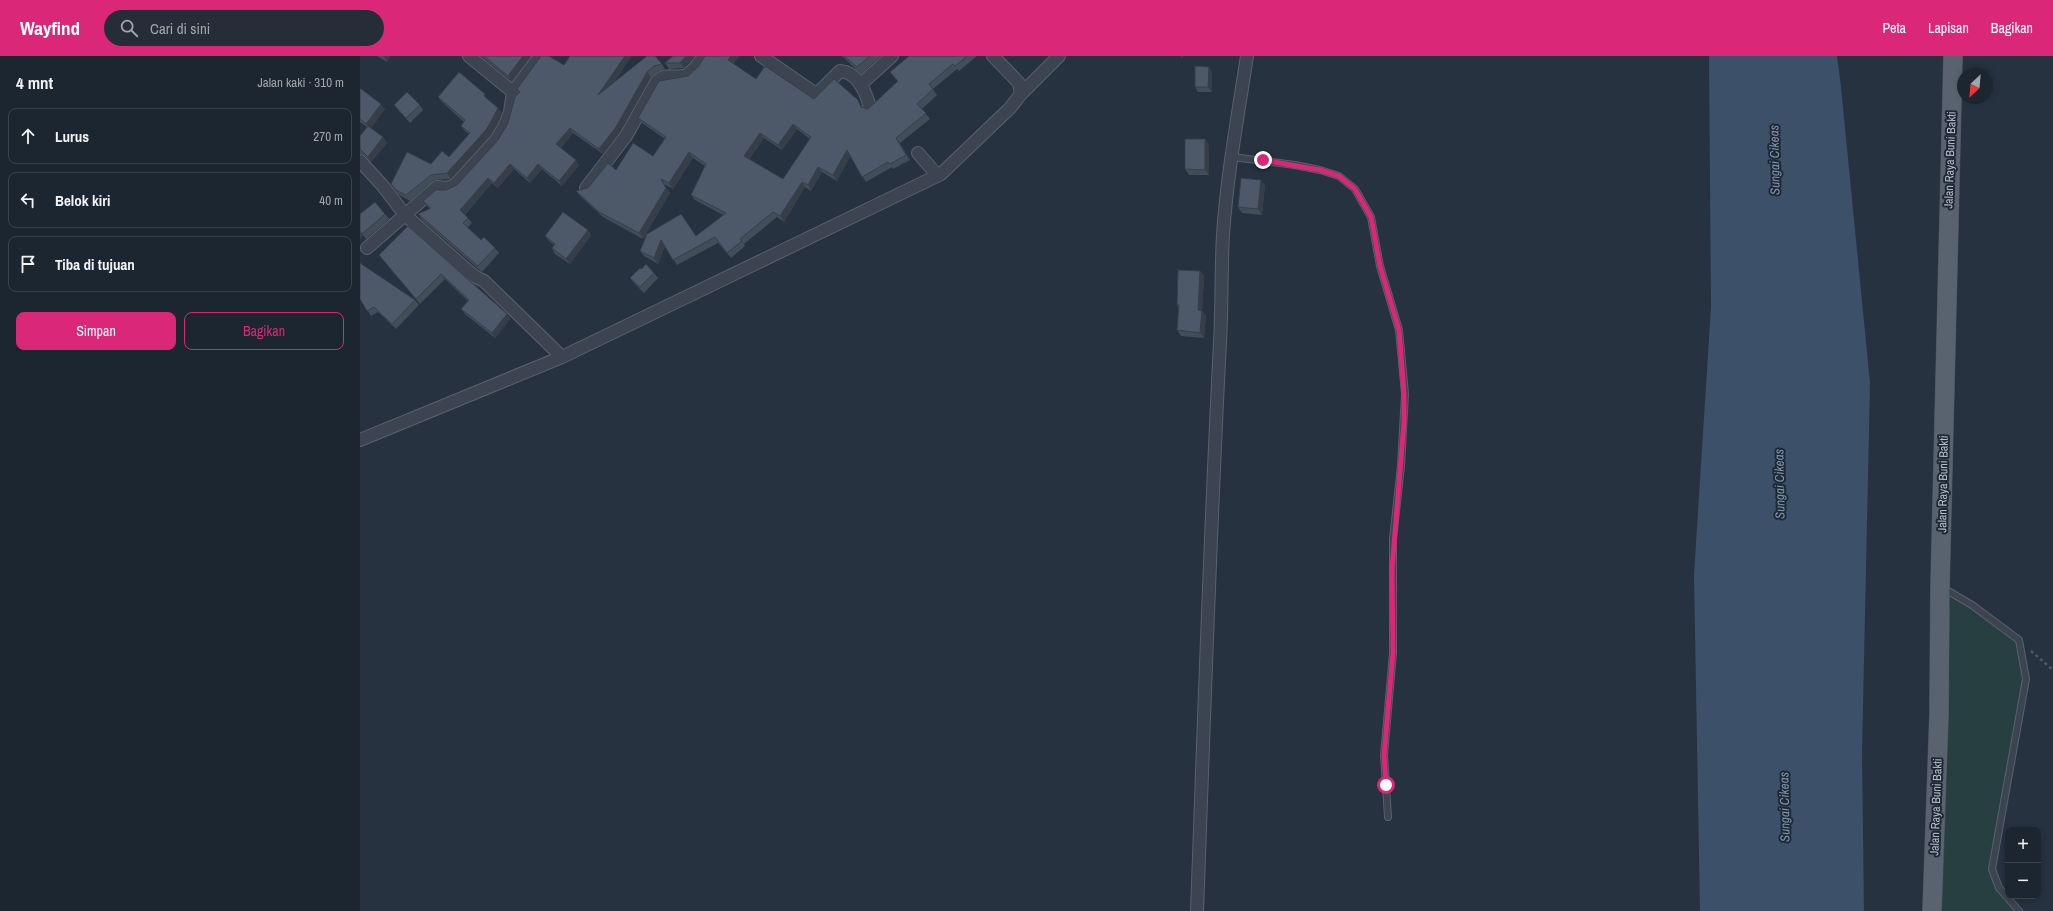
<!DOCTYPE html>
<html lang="id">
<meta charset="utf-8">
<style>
body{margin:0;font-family:"Archivo Narrow",sans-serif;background:#252e38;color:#f1f3f6}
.controls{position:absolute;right:12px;bottom:12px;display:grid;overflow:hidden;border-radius:8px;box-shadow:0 2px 6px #0003}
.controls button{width:36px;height:36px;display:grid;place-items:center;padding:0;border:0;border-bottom:1px solid #3a434c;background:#1c2630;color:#f1f3f6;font:20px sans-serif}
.compass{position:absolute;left:1597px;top:12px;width:36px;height:36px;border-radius:50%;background:#1c2630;box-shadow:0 2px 6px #0003;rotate:206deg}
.stop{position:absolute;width:12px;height:12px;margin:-9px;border:3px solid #db2777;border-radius:50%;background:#fff}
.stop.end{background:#db2777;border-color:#fff;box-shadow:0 1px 4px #0008}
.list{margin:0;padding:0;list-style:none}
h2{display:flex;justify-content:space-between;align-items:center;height:52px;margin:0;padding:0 16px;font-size:17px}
h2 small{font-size:13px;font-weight:400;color:#a0a5ab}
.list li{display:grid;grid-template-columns:26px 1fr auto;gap:12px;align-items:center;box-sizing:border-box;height:56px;margin:0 8px 8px;padding:0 8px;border:1px solid #3a434c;border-radius:8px}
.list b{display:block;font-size:15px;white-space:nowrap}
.list em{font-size:13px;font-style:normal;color:#a0a5ab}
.actions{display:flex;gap:8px;padding:12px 16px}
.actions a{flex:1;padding:9px 0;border:1px solid #db2777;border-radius:8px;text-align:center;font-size:14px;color:#db2777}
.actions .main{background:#db2777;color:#fff}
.icon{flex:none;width:22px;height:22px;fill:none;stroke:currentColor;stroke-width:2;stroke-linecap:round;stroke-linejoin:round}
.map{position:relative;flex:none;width:1693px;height:855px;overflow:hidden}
header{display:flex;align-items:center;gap:24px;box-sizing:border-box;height:56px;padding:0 20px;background:#db2777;color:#fff}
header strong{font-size:19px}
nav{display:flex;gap:22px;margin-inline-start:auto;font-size:14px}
.search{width:280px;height:36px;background:#252e38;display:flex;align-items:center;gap:10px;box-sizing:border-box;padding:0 14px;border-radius:22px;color:#a0a5ab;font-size:15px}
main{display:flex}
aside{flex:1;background:#1c2630}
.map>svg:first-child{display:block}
</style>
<header>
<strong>Wayfind</strong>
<div class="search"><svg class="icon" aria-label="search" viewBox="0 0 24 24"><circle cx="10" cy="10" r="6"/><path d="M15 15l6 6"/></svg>Cari di sini</div>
<nav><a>Peta</a><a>Lapisan</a><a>Bagikan</a></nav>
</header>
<main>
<aside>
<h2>4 mnt<small>Jalan kaki · 310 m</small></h2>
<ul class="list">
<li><svg class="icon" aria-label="ahead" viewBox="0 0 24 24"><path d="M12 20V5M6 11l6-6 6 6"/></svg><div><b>Lurus</b></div><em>270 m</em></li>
<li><svg class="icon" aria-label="left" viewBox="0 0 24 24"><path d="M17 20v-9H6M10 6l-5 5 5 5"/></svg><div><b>Belok kiri</b></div><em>40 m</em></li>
<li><svg class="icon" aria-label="arrive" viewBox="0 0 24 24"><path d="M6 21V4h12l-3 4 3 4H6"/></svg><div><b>Tiba di tujuan</b></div></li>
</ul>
<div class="actions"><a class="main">Simpan</a><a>Bagikan</a></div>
</aside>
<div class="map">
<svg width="1693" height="855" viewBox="0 0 1693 855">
<rect width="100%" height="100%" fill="#263240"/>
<path fill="#283f41" d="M 1580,530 L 1659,584 L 1666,623 L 1632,813 L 1639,832 L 1659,855 L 1572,855 Z"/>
<path fill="#3c5069" d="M 1349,0 L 1477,0 L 1481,31 L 1510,327 L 1502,697 L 1504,855 L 1340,855 L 1334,519 L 1351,251 Z"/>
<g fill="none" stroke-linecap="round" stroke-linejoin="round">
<defs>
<path id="lane" d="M 872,101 L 935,109 L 960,114 L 979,120 L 995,133 L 1011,161 L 1020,210 L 1039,274 L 1045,338 L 1041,410 L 1033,483 L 1033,597 L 1024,699 L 1028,761
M 1583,532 L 1612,549 L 1659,584 L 1666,623 L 1632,813 L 1639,832 L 1659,855"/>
<path id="street" d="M 109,0 L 153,36
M 401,0 L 453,36 L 458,37 L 480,15 C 498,16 506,37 510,51
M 633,0 L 659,27 L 661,38
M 501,28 L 532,0
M 558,97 L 577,119
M 0,105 L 23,130 L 45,159 L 107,214 L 116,221 L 124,225 L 202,301
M 226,132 L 266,80 L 297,25 C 306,17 313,22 324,20 C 333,17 339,7 344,0
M 7,192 L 77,131 L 87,132 L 95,129 L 136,84 L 145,69 L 150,56 L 153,36 L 180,0
M 0,384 L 202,301 L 581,118 L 650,52 L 661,38 L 699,0
M 837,855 C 844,666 850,476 860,287 C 862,251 861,215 863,179 C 867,119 878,59 887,0"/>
<path id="primary" d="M 1572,855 L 1579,658 L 1580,530 L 1593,0"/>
</defs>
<use href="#lane" stroke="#58626e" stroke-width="8"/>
<use href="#street" stroke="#58626e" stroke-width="14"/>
<use href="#primary" stroke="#444d59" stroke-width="20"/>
<path stroke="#475c5e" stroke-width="2.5" stroke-dasharray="3 3" stroke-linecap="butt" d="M 1671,595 L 1693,614"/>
<use href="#lane" stroke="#3b4450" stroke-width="6"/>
<use href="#street" stroke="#3b4450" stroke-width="12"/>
<use href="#primary" stroke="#596370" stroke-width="19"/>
</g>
<path fill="#424d5a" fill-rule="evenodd" d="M 17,0 L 30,0 L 27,6 Z
M 121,0 L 171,0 L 152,25 Z
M 287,0 L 302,8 L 305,13 L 297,16 L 291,21 L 260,76 L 243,98 L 213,77 L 201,92 L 219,109 L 202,130 L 182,113 L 170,127 L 154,113 L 138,132 L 132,127 L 105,159 L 108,162 L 112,167 L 107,172 L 121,184 L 135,192 L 139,197 L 122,216 L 62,164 L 58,158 L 70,153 L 67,150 L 63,145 L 97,129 L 138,84 L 148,67 L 159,37 L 157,33 L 204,9 L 254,26 Z
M 313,0 L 335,0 L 324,12 L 309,13 L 305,7 Z
M 345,0 L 379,0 L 373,8 L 396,23 L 454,43 L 502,49 L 503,52 L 508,53 L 538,26 L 530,16 L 549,0 L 617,0 L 599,15 L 597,13 L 573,33 L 577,39 L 562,53 L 570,63 L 540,87 L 550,104 L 533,113 L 532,111 L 506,126 L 490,100 L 477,125 L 462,116 L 451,135 L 445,131 L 424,166 L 417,161 L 384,188 L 385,190 L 371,202 L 358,187 L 317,209 L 305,190 L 298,208 L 284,200 L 280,195 L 336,180 L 363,159 L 335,144 L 331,139 L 345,110 L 333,102 L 313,133 L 304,128 L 310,137 L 283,183 L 243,161 L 220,140 L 216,135 L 228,132 L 256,114 L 293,100 L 305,83 L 282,67 L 278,62 L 338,11 ZM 437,73 L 450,83 L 423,123 L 389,103 L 404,82 L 422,94 Z
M 482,0 L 521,0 L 501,18 Z
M 852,16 L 852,36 L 838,36 L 835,31 Z
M 0,32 L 25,53 L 11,72 L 23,81 L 27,87 L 11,106 L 5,100 L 0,97 L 0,80 L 7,71 L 0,66 Z
M 78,41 L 128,44 L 142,57 L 138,66 L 130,80 L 91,123 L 74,124 L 50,145 L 39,139 L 31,128 L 71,108 L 89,101 L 109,78 L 105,75 L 101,70 L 104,66 L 82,46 Z
M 34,49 L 60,49 L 63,54 L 50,67 L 38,54 Z
M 849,89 L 849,119 L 829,119 L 825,113 Z
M 905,129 L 902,159 L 882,157 L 878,151 Z
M 0,158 L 25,158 L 29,163 L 6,183 L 3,179 L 0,183 Z
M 48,170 L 147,258 L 150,263 L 135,282 L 105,258 L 101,253 L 108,245 L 85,223 L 60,248 L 23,204 L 19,199 Z
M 231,179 L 210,208 L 195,198 L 192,192 L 194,189 L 189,185 L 185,180 Z
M 840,215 L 844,220 L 842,255 L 846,260 L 844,282 L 821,280 L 817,274 L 819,253 L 817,249 Z
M 294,217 L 298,222 L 284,237 L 274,227 L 270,222 Z
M 0,243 L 55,244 L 59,249 L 36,273 L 18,256 L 11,260 Z"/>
<path fill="#363e4a" d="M 24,0 L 30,0 L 27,6 L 24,1 Z
M 163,0 L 171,0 L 152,25 L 148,20 Z
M 265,0 L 272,0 L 242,44 L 238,39 Z
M 326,0 L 335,0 L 324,12 L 320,7 Z
M 371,0 L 379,0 L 372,10 L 368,4 Z
M 820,0 L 824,0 L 822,3 Z
M 849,11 L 852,16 L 852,36 L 848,31 Z
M 287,16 L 291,21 L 260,76 L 243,98 L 239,93 Z
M 21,48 L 25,53 L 10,73 L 6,68 Z
M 138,52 L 142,57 L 138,66 L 130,80 L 91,123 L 87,117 Z
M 433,68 L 437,73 L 422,94 L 418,89 Z
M 210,72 L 213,77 L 199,94 L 196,88 Z
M 400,77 L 404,82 L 388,105 L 384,100 Z
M 23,81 L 27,87 L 11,106 L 8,101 Z
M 536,82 L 540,87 L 550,104 L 546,99 Z
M 845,83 L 849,89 L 849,119 L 845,114 Z
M 487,94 L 491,100 L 477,125 L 473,119 Z
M 329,96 L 333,102 L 313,133 L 309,127 Z
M 216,104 L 219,109 L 202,130 L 199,125 Z
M 150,108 L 154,113 L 138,132 L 134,127 Z
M 178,108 L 182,113 L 170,127 L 167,122 Z
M 458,111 L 462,116 L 451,135 L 448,129 Z
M 128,122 L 132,127 L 104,160 L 100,154 Z
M 301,123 L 310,137 L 283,183 L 279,177 Z
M 901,124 L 905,129 L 902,159 L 898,153 Z
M 442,126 L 445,131 L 424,166 L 420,160 Z
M 228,174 L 231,179 L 210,208 L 206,203 Z
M 0,176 L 3,179 L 0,183 Z
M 301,184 L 305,189 L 298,208 L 294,202 Z
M 840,215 L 844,220 L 842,255 L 846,260 L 844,282 L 840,277 L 838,254 Z
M 147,258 L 150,263 L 135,282 L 132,277 Z"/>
<path fill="#4d5969" stroke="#363e4a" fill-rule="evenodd" d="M 124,0 L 163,0 L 148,20 Z
M 181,0 L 189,0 L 204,9 L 210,0 L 265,0 L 238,39 L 287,0 L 295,0 L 302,8 L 294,10 L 287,16 L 256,71 L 239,93 L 210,72 L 196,88 L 216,104 L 199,125 L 178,108 L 167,122 L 150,108 L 134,127 L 128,122 L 100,154 L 108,162 L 103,167 L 121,184 L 124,181 L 135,192 L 118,210 L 58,158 L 71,152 L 63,145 L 76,134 L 86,134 L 97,129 L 138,84 L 148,67 L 155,41 L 160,36 L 157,33 Z
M 313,0 L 326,0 L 320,7 L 305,7 Z
M 345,0 L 371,0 L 368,4 L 396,23 L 405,10 L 454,43 L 474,23 L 498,44 L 501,51 L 508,53 L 538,25 L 530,16 L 549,0 L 607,0 L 595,10 L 593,8 L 569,28 L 573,33 L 557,48 L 566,57 L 536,82 L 546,99 L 530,108 L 528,106 L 502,121 L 487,94 L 473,119 L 458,111 L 448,129 L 442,126 L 420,160 L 413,156 L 380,183 L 382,185 L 367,197 L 355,181 L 313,204 L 301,184 L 294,202 L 280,195 L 287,178 L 321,158 L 336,180 L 366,157 L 331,139 L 346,108 L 329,96 L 309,127 L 301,123 L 306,132 L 279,177 L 239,156 L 216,135 L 228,132 L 248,107 L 256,114 L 273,87 L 293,100 L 306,81 L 278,62 L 299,25 L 328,20 L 338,11 ZM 433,68 L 451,81 L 423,123 L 384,100 L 400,77 L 418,89 Z
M 484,0 L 510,0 L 497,11 Z
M 835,10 L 849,11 L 848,31 L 835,31 Z
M 99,16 L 125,38 L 124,40 L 138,52 L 134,60 L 126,74 L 87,117 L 71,119 L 46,139 L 36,134 L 31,128 L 47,96 L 71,108 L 82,95 L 89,101 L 110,77 L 101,70 L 105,64 L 78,41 Z
M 0,32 L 21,48 L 6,68 L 0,63 Z
M 47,36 L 60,49 L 46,62 L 34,49 Z
M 8,70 L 23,81 L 8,101 L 1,94 L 0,94 L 0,80 Z
M 825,83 L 845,83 L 845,114 L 825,113 Z
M 881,122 L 901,124 L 898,153 L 878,151 Z
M 15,146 L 25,158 L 2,178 L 0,175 L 0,158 Z
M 203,156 L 228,174 L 206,203 L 192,192 L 195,188 L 185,180 Z
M 48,170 L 147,258 L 132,277 L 101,253 L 109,244 L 81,218 L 56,243 L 19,199 Z
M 0,207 L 55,244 L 32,268 L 14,251 L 7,255 L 0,243 Z
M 286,208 L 294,217 L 280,231 L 270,222 L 280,212 L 282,213 Z
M 818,214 L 840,215 L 838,254 L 842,255 L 840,277 L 817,274 L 819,249 L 817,249 Z"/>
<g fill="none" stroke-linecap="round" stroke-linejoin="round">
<path stroke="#db2777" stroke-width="5" d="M 903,104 L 960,114 L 979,120 L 995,133 L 1011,161 L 1020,210 L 1039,274 L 1044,338 L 1044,366 L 1032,513 L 1033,597 L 1024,699 L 1026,729"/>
</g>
<g text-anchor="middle" stroke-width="4" stroke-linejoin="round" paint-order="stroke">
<g font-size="12" fill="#b7bfcb" stroke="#1f2936">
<text transform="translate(1590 104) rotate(-88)" y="4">Jalan Raya Buni Bakti</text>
<text transform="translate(1583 428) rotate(-89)" y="4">Jalan Raya Buni Bakti</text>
<text transform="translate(1576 751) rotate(-88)" y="4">Jalan Raya Buni Bakti</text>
</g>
<g font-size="13" font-style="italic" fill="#7f96b1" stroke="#1f2936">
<text transform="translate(1414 104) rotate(-91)" y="5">Sungai Cikeas</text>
<text transform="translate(1419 428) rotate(-91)" y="5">Sungai Cikeas</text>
<text transform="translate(1424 751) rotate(-91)" y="5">Sungai Cikeas</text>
</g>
</g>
</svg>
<div class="controls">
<button>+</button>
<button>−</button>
</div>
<svg class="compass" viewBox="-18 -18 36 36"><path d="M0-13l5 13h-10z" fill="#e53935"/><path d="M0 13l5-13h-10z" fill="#a0a5ab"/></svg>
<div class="stop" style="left:1026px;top:729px"></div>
<div class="stop end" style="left:903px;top:104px"></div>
</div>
</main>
